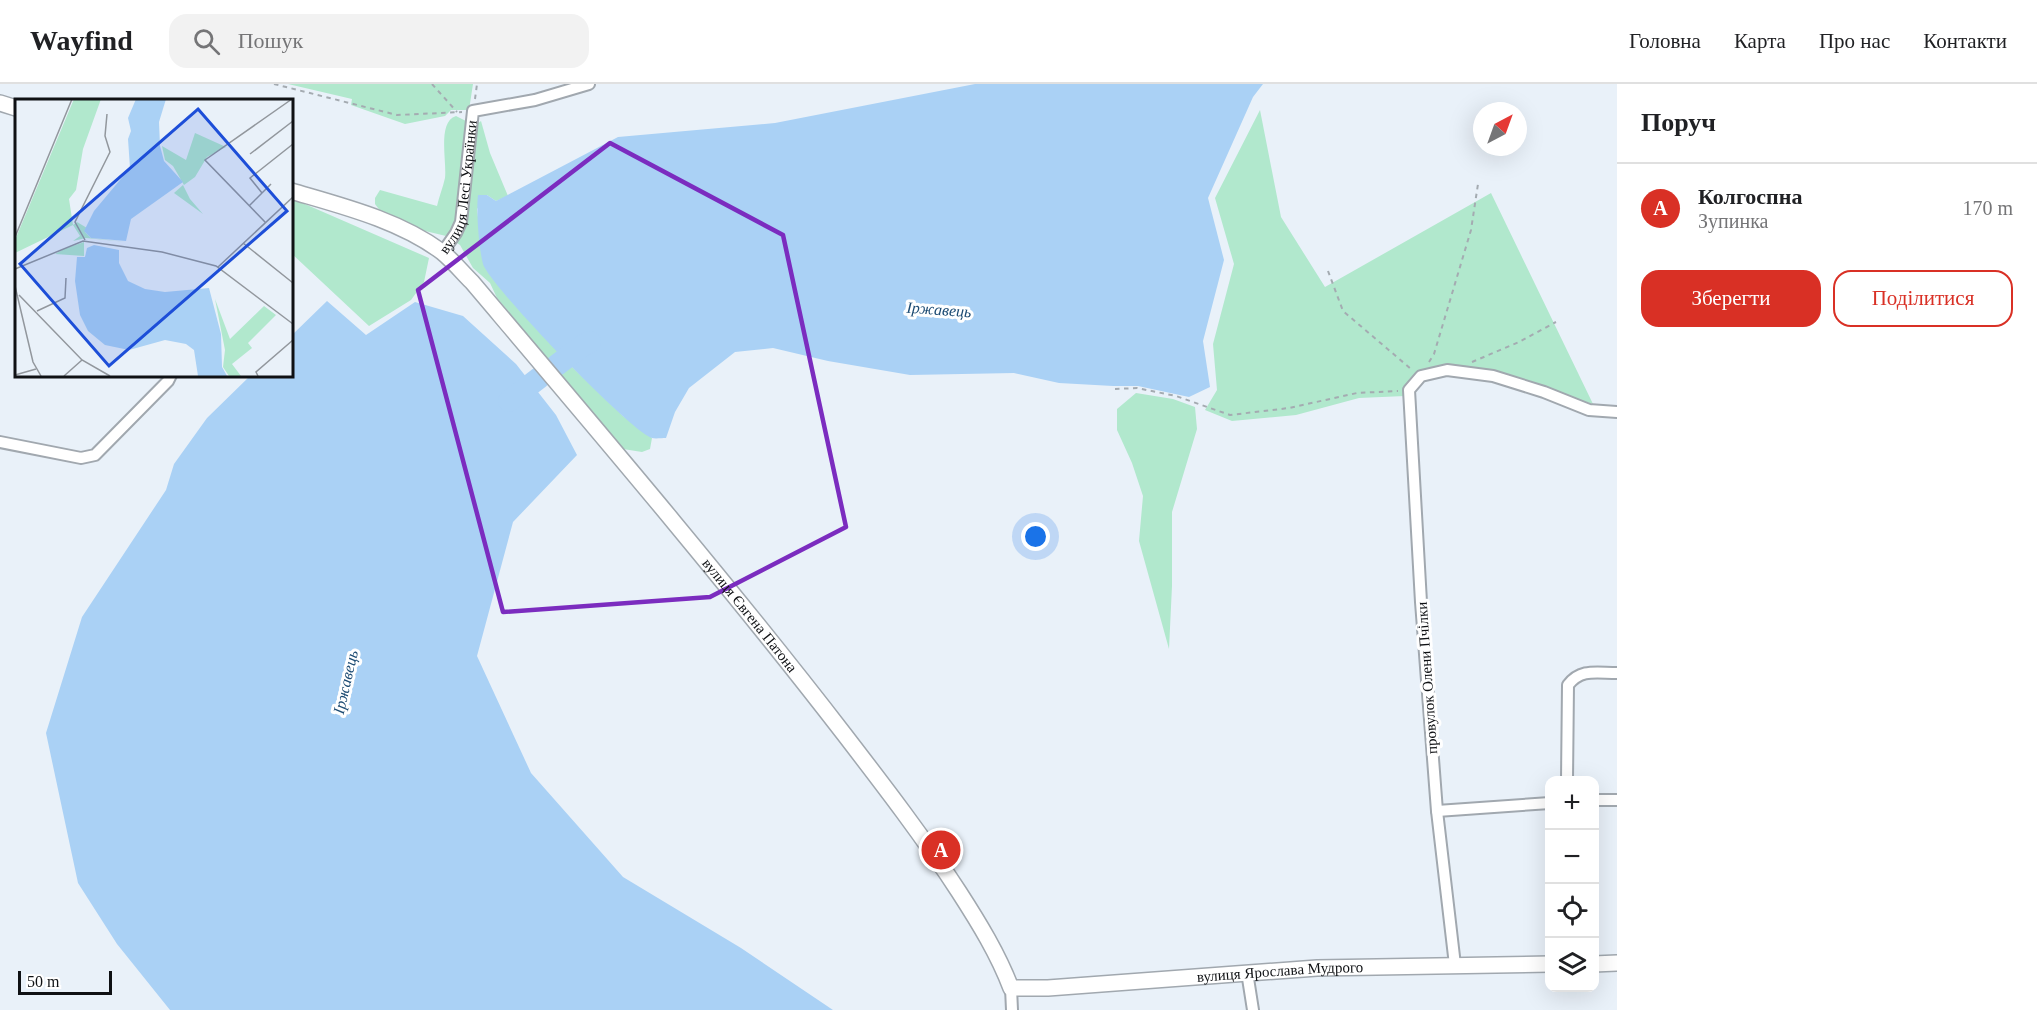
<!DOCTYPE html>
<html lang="uk">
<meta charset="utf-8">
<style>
body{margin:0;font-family:Georgia,serif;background:#f2f2f2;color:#202124}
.controls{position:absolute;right:18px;bottom:18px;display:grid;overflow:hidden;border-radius:12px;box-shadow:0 6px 24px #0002}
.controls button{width:54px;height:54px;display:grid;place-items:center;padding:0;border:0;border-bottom:2px solid #e0e0e0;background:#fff;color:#202124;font:30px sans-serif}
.compass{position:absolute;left:1473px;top:18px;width:54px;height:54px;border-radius:50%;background:#fff;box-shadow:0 6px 24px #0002;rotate:41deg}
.scale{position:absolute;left:18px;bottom:15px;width:94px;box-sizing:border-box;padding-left:6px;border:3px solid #0f1114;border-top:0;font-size:16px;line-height:21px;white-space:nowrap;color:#0f1114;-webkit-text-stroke:4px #fff;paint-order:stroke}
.you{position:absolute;left:1036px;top:453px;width:21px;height:21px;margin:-15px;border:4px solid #fff;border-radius:50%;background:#1a73e8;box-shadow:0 0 0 9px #1a73e833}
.badge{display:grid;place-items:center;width:39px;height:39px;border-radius:50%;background:#d93025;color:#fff;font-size:20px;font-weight:700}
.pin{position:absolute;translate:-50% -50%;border:3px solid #fff;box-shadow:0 2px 6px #0006}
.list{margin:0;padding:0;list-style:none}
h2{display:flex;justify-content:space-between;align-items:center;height:78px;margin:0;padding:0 24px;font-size:26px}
h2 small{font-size:20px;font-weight:400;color:#757577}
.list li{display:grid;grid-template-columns:39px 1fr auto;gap:18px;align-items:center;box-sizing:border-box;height:90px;padding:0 24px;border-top:2px solid #e0e0e0}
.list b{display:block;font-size:22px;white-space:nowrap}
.list p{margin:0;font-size:20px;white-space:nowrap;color:#757577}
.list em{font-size:20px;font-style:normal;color:#757577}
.actions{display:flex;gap:12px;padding:18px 24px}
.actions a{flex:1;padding:14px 0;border:2px solid #d93025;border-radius:18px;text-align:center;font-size:21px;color:#d93025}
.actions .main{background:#d93025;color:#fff}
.icon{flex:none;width:33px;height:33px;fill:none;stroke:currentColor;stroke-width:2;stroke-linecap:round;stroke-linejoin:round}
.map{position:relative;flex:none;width:1617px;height:926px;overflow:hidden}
header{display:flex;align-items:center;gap:36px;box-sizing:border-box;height:84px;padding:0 30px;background:#fff;border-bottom:2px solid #e0e0e0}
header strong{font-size:28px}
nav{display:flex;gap:33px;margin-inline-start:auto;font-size:21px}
.search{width:420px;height:54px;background:#f2f2f2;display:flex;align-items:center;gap:15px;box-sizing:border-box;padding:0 21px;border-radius:18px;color:#757577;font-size:22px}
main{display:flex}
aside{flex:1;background:#fff}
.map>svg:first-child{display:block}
</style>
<header>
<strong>Wayfind</strong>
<div class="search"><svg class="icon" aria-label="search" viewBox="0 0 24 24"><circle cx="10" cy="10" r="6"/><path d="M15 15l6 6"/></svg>Пошук</div>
<nav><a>Головна</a><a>Карта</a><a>Про нас</a><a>Контакти</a></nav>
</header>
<main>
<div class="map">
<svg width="1617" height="926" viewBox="0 0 1617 926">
<rect width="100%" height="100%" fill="#e9f1f9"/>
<path fill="#b1e8cd" d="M 288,0 L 473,0 L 469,26 L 451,26 L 445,32 L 405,40 L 351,21 L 352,15 Z
M 1260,26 L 1281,133 L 1325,203 L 1491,109 L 1593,320 L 1494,289 L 1420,290 L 1405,312 L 1359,314 L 1296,331 L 1232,337 L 1205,326 L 1217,306 L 1213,260 L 1234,180 L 1215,114 Z
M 456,32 L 466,37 L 464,53 L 471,56 L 476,41 L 481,37 L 490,69 L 508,112 L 496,117 L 487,111 L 477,125 L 484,181 L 566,277 L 623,332 L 652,354 L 650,365 L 642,368 L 623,365 L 497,214 L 490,199 L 473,184 L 460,161 L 446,152 L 421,146 L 381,128 L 375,120 L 375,114 L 380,106 L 437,122 C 439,113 443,103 445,94 C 447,77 437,38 456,32 Z
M 291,114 L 429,174 L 424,198 L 411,216 L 369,242 L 291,169 Z
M 1136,309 L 1173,315 L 1195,323 L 1197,345 L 1172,428 L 1172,502 L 1169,565 L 1139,457 L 1143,412 L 1132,379 L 1117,346 L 1117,325 Z"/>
<path fill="#aad1f5" d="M 975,0 L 1263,0 L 1253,13 L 1208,114 L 1224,176 L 1203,257 L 1210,303 L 1189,313 L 1138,302 L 1113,302 L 1059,299 L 1014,289 L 910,291 L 828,277 L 773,264 L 735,268 L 689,304 L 675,328 L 666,354 C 662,354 655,355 652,354 C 630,347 490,202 483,180 C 479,165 476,127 478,111 L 487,111 L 496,117 L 618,53 L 775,39 Z
M 327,217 L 366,251 L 415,218 L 463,232 L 516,280 L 556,331 L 577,371 L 513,438 L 477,572 L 531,689 L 623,793 L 741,864 L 833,926 L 170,926 L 117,860 L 78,799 L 46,649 L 82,533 L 166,406 L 174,380 L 207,334 L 251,291 L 291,291 L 291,252 Z"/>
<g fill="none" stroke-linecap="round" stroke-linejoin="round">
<path stroke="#aad1f5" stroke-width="22" d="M 557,281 L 582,262 L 590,258
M 509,317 L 539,294"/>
<defs>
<g id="street">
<path id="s1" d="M 442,169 L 456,149 L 461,138 L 473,27 L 535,16 L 589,0"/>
<path d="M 0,358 L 81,374 L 95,371 L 168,297 L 171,291"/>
<path d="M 1567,696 L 1568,601 C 1581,584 1597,589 1617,589"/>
<path d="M 1594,716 L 1617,716"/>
<path d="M 1437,727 L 1550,719"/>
<path d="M 1455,881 L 1437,727 L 1421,518 L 1409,306 L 1421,292 L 1447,286 L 1493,292 L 1544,308 L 1589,326 L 1617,328"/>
<path d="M 1247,888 L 1253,926"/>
<path d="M 1011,904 L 1012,926"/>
</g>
<g id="secondary">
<path d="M 0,19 L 16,24"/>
<path id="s2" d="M 291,107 C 342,122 399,136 442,168 C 453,177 462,188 472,198 C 598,347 725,496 844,650 C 884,702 924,754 959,808 C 979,839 998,870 1011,904 L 1048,904 L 1317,884 L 1550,880"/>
<path d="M 1594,880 L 1617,879"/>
</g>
</defs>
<use href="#street" stroke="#a1a8af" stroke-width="14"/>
<use href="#secondary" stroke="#a1a8af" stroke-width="18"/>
<path stroke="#a4abb1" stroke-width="2" stroke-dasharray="4.5 4.5" stroke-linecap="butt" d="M 274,0 L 397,31 L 462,28
M 432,0 L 457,28
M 475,15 L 477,0
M 1328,187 L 1343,227 L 1411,285
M 1429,278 L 1434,270 L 1471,146 L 1478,100
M 1472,278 L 1519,258 L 1556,238
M 1115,305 L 1137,304 L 1176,312 L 1230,331 L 1289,324 L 1357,309 L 1398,307"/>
<use href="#street" stroke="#fff" stroke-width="10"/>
<use href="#secondary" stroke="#fff" stroke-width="15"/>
</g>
<path fill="none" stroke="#7b2cbf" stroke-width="4.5" stroke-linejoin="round" d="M 610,59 L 783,151 L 846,443 L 710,513 L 503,528 L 418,206 Z"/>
<g text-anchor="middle" stroke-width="6" stroke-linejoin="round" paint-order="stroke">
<g font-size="15" fill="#0f1114" stroke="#fff">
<text dy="5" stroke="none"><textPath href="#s1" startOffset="70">вулиця Лесі Українки</textPath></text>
<text dy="5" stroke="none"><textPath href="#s2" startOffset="640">вулиця Євгена Патона</textPath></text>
<text transform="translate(1427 594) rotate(-94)" y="5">провулок Олени Пчілки</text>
<text dy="5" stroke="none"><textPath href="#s2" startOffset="1366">вулиця Ярослава Мудрого</textPath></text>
</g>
<g font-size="16" font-style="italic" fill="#1c4b73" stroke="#fff">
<text transform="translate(939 225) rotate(4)" y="6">Іржавець</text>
<text transform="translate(345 598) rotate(-77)" y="6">Іржавець</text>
</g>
</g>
<g transform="translate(15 15)">
<rect width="278" height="278" fill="#e9f1f9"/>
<path d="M 59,0 L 86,0 L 68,50 L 61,91 L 54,100 L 58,126 L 62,123 L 72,129 L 70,133 L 76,139 L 112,143 L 71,139 L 58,142 L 65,137 L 58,126 L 0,154 L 0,141 ZM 180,34 L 211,48 L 192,58 L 180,78 L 169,86 L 158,67 L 150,61 L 147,47 L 171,61 ZM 168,86 L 175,100 L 188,115 L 159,94 ZM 69,143 L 69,157 L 40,155 L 49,150 ZM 200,200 L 215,240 L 249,207 L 261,216 L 233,244 L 237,249 L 217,265 L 226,277 L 214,277 L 208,268 L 210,251 Z" fill="#b1e8cd"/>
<path d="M 121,0 L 151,0 L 144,23 L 145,47 L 149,62 L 168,83 L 116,120 L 111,142 L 76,139 L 69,132 L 79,112 L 115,69 L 113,40 L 116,32 L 113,19 ZM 79,146 L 104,151 L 104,164 L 113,182 L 130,190 L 150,193 L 194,189 L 206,235 L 207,268 L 212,277 L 183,277 L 179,251 L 171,245 L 150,241 L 114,251 L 90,246 L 73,232 L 65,216 L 60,182 L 62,158 L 70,158 L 72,149 Z" fill="#aad1f5"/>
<path fill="none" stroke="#92979d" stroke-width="1.5" d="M 235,55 L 278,22M 247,94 L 235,79 L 278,45M 234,107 L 256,85M 250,123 L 190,61 L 277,0M 0,138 L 57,0M 70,141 L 60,123 L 95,53 L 90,37 L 92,15M 228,144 L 278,184M 203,168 L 278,98M 0,170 L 68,142 L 147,153 L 201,167 L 278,225M 0,187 L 18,263 L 26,277M 4,196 L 67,261 L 95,277M 22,212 L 50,199 L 51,179M 0,276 L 21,270M 49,277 L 67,261M 243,277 L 241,273 L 278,241"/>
<path fill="#1d4ed8" fill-opacity="0.15" stroke="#1d4ed8" stroke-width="3" d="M 183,10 L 272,112 L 94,267 L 5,165 Z"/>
<rect width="278" height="278" fill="none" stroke="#0f1114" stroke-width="3"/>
</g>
</svg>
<div class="controls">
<button>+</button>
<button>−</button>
<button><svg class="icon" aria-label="locate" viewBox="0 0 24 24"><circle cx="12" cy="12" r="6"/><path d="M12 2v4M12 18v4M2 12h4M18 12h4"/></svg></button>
<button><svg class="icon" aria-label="layers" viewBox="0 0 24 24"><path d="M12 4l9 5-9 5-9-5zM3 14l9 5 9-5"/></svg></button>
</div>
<svg class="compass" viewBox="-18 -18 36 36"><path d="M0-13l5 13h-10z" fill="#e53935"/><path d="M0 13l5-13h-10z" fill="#757577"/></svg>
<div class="scale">50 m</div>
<div class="you"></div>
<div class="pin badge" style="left:941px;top:766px">A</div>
</div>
<aside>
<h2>Поруч<small></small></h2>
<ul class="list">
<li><span class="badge">A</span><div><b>Колгоспна</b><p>Зупинка</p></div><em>170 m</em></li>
</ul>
<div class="actions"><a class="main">Зберегти</a><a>Поділитися</a></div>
</aside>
</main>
